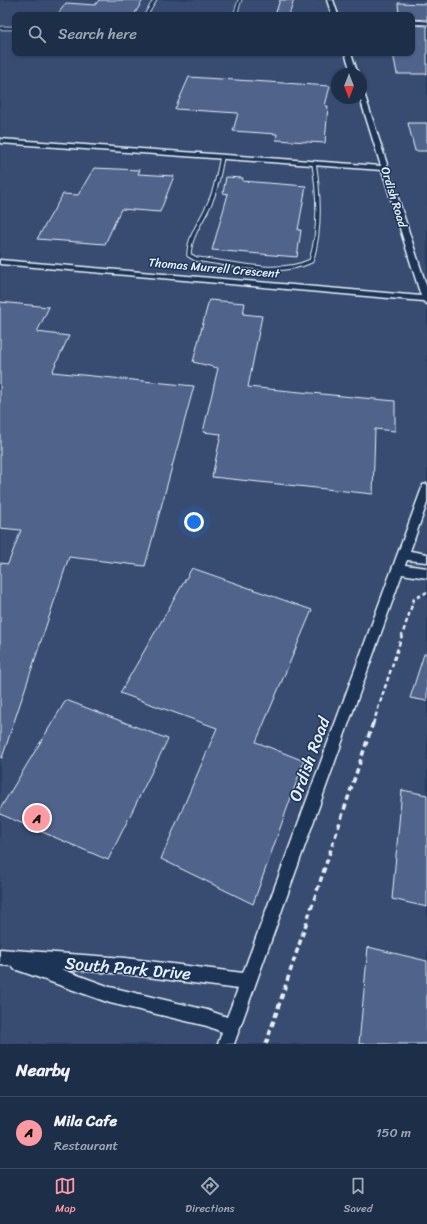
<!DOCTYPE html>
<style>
body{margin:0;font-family:Sriracha,sans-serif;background:#253650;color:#f1f3f6}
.compass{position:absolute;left:331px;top:68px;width:36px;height:36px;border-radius:50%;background:#1d2e49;box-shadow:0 1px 3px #0004;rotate:180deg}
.you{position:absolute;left:194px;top:522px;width:14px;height:14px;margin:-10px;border:3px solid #fff;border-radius:50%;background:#1a73e8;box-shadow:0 0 0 6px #1a73e833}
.badge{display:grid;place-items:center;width:26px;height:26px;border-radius:50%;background:#ff9aa2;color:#111;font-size:13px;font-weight:700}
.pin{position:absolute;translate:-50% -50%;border:2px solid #fff;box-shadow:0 1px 4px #0006}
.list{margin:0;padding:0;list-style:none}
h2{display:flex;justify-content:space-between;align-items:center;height:52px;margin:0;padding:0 16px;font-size:17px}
h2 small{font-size:13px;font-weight:400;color:#a0a8b4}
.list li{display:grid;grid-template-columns:26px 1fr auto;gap:12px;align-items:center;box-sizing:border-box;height:72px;padding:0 16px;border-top:1px solid #3b4a61}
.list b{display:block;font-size:15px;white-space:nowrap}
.list p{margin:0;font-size:13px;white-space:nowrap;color:#a0a8b4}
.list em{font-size:13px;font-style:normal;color:#a0a8b4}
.icon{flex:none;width:22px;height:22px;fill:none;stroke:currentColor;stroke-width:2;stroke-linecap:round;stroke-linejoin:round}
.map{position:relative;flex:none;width:427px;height:1044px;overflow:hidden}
.search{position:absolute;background:#1d2e49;box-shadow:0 1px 3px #0004;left:12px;right:12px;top:12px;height:44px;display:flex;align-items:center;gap:10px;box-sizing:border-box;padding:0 14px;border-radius:8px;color:#a0a8b4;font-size:15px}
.sheet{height:124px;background:#1d2e49}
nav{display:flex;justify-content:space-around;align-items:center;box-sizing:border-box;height:56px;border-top:1px solid #3b4a61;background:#1d2e49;font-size:11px;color:#a0a8b4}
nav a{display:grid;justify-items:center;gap:2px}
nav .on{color:#ff9aa2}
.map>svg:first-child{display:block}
</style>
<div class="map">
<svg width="427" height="1044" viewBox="0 0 427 1044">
<rect width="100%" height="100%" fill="#273e61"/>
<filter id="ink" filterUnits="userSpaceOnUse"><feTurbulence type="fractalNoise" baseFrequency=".025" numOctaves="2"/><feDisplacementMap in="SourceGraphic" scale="8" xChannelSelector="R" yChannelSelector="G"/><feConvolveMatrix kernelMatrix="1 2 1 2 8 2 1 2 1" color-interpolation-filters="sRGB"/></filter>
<g filter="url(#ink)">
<path fill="#374c71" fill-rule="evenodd" d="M 0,0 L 427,0 L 427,1044 L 0,1044 ZM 15,15 L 412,15 L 412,53 L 15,53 ZM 337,74 L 361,74 L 361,98 L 337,98 Z"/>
<path fill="#4f648b" stroke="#e8f1f8" d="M 99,0 L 143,0 L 134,15 L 57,15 L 66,3 L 95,5 Z
M 280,0 L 294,0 L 289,15 L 275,15 Z
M 398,3 L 427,4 L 427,20 L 412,19 L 412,15 L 399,15 Z
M 412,25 L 427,26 L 427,74 L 397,74 L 393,53 L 412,53 Z
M 189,77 L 330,86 L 325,106 L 328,106 L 325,143 L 276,140 L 277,134 L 233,131 L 238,113 L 175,109 Z
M 408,123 L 427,123 L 427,151 L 415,151 Z
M 94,168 L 140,170 L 138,174 L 174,176 L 160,212 L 121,209 L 105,244 L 37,239 L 63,194 L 78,195 Z
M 226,177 L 243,178 L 242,181 L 306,186 L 298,230 L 301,230 L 297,257 L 212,250 L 228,194 L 223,193 Z
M 209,300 L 245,303 L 243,314 L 262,316 L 248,387 L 395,401 L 395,431 L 375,429 L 373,494 L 212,477 L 221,434 L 203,432 L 218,368 L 193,362 Z
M 0,302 L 49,307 L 37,332 L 69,336 L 52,372 L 194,386 L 145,566 L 69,557 L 2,758 L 0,757 L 0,563 L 8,564 L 21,530 L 0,528 Z
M 192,568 L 312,610 L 256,742 L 304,761 L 253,904 L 161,859 L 217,728 L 120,693 Z
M 424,654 L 427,654 L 427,701 L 410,698 Z
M 66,700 L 168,739 L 108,860 L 0,814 L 0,809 Z
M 402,790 L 427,795 L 427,907 L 392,899 Z
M 368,947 L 427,961 L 427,1044 L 359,1044 Z"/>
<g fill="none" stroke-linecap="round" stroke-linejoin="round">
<defs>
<path id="lane-far1" d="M 146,15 L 155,0
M 235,15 L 240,0
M 412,22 L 427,23
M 0,28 L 15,28"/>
<path id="lane" d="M 222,157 C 219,171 217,187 211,200 C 204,218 189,235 189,255 L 196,259 C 231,263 278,277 311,261 C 321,230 319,195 314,163"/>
<path id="street" d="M 327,0 L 333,0 L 338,15 L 332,15 Z
M 345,53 L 351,53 L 358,74 L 352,74 Z
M 361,91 L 364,93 L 427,288 L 427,304 L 423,301 L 0,264 L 0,260 L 421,296 L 382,170 L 0,143 L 0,139 L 381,166 L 360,98 L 361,98 Z
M 427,484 L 427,503 L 410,551 L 427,554 L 427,562 L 407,560 L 405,565 L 427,568 L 427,578 L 402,574 L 234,1044 L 218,1044 L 222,1032 L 207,1026 L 110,1003 L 20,971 L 14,969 L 13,966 L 0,965 L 0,949 L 125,958 L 243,973 L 422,488 L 423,485 ZM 61,969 L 125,974 L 238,989 L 227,1017 L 207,1010 L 110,987 Z"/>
</defs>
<use href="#lane-far1" stroke="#e8f1f8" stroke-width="4.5"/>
<use href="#lane" stroke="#e8f1f8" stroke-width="5.5"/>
<use href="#street" stroke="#e8f1f8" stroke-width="3"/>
<path stroke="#e8f1f8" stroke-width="2.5" stroke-dasharray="4.5 3" stroke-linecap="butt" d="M 373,724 L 414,599 L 427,592"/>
<path stroke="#e8f1f8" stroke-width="3.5" stroke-dasharray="5.5 4" stroke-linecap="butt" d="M 266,1044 L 373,723"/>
<use href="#lane-far1" stroke="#1d3557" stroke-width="3"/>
<use href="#lane" stroke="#1d3557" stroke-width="3.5"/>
<use href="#street" fill="#1d3557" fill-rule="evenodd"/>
</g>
</g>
<g text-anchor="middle" stroke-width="3" stroke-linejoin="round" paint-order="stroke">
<g font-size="12" fill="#e8f1f8" stroke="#1d3557">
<text transform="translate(394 197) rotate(73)" y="4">Ordish Road</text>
<text transform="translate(214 268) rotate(5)" y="4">Thomas Murrell Crescent</text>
</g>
<g font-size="17" fill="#e8f1f8" stroke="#1d3557">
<text transform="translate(309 759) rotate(-70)" y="6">Ordish Road</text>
<text transform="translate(128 968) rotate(5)" y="6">South Park Drive</text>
</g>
</g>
</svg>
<svg class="compass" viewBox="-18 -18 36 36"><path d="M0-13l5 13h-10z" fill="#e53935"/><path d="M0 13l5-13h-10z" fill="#a0a8b4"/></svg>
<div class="you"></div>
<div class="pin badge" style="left:37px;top:818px">A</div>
<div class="search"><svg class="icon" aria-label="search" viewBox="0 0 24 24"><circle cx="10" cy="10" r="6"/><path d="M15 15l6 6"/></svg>Search here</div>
</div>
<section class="sheet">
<h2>Nearby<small></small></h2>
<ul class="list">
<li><span class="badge">A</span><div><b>Mila Cafe</b><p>Restaurant</p></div><em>150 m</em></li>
</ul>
</section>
<nav>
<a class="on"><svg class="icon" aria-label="map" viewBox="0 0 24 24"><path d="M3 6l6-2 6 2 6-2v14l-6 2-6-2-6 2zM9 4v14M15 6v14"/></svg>Map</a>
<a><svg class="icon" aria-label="directions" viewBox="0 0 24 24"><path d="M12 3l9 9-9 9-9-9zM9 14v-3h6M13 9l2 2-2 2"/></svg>Directions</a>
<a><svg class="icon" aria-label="saved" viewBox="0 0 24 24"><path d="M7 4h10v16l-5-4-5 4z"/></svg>Saved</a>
</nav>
